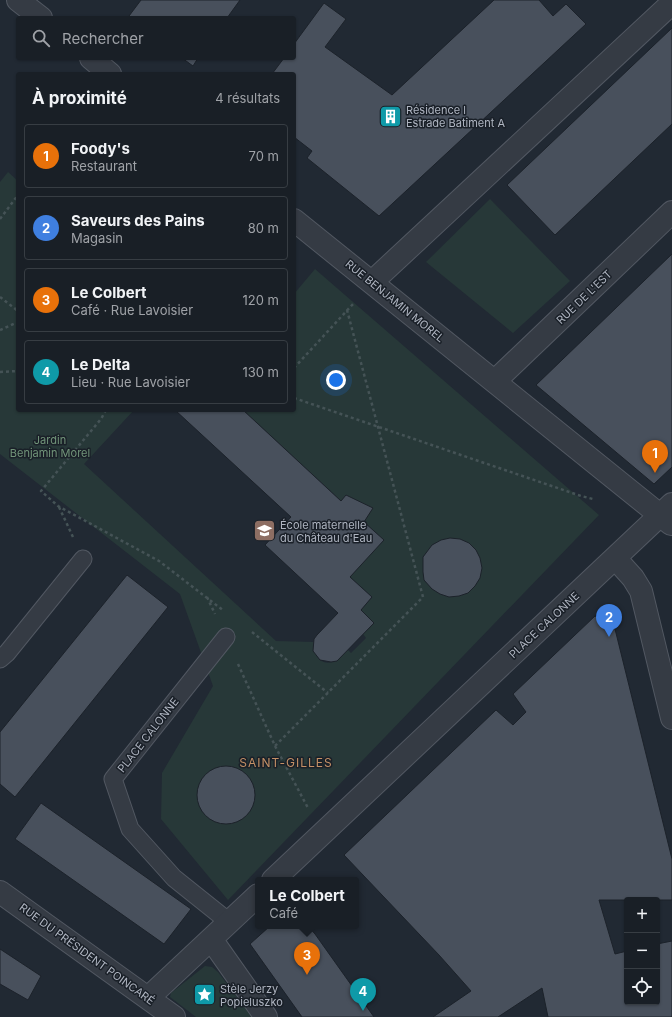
<!DOCTYPE html>
<html lang="fr">
<meta charset="utf-8">
<style>
body{margin:0;font-family:Inter,sans-serif;background:#262c32;color:#f1f3f6}
.controls{position:absolute;right:12px;bottom:12px;display:grid;overflow:hidden;border-radius:4px;box-shadow:0 1px 3px #0004}
.controls button{width:36px;height:36px;display:grid;place-items:center;padding:0;border:0;border-bottom:1px solid #373d43;background:#191f26;color:#f1f3f6;font:20px sans-serif}
.you{position:absolute;left:336px;top:380px;width:14px;height:14px;margin:-10px;border:3px solid #fff;border-radius:50%;background:#1a73e8;box-shadow:0 0 0 6px #1a73e833}
.badge{display:grid;place-items:center;width:26px;height:26px;border-radius:50%;background:#8bafe9;color:#fff;font-size:13px;font-weight:700}
.pin{position:absolute;translate:-50% -33px;filter:drop-shadow(0 1px 2px #0008)}
.pin::after{content:'';position:absolute;top:21px;width:14px;height:12px;background:inherit;clip-path:polygon(0 0,100% 0,50% 100%)}
.popup{position:absolute;left:255px;top:877px;width:104px;height:52px;box-sizing:border-box;display:grid;place-content:center;border-radius:4px;background:#191f26;filter:drop-shadow(0 1px 3px #0005);font-size:13px;white-space:nowrap;color:#9fa2a7}
.popup b{font-size:15px;color:#f1f3f6}
.popup::after{content:'';position:absolute;left:50%;top:100%;margin-left:-8px;border:8px solid transparent;border-top-color:#191f26}
.list{margin:0;padding:0;list-style:none}
h2{display:flex;justify-content:space-between;align-items:center;height:52px;margin:0;padding:0 16px;font-size:17px}
h2 small{font-size:13px;font-weight:400;color:#9fa2a7}
.list li{display:grid;grid-template-columns:26px 1fr auto;gap:12px;align-items:center;box-sizing:border-box;height:64px;margin:0 8px 8px;padding:0 8px;border:1px solid #373d43;border-radius:4px}
.list b{display:block;font-size:15px;white-space:nowrap}
.list p{margin:0;font-size:13px;white-space:nowrap;color:#9fa2a7}
.list em{font-size:13px;font-style:normal;color:#9fa2a7}
.icon{flex:none;width:22px;height:22px;fill:none;stroke:currentColor;stroke-width:2;stroke-linecap:round;stroke-linejoin:round}
.map{position:relative;flex:none;width:672px;height:1017px;overflow:hidden}
.search{position:absolute;background:#191f26;box-shadow:0 1px 3px #0004;left:16px;top:16px;width:280px;height:44px;display:flex;align-items:center;gap:10px;box-sizing:border-box;padding:0 14px;border-radius:4px;color:#9fa2a7;font-size:15px}
.panel{position:absolute;background:#191f26;box-shadow:0 1px 3px #0004;left:16px;top:72px;width:280px;height:340px;border-radius:4px}
.map>svg:first-child{display:block}
</style>
<div class="map">
<svg width="672" height="1017" viewBox="0 0 672 1017">
<rect width="100%" height="100%" fill="#212933"/>
<path fill="#273838" d="M 8,172 L 18,181 L 18,410 L 134,410 L 84,464 L 276,641 L 314,642 C 313,652 319,666 332,662 C 337,660 343,653 348,650 L 351,653 L 366,638 L 363,634 L 374,623 L 361,610 L 372,597 L 350,577 L 383,540 L 364,522 L 370,511 L 341,501 L 243,410 L 294,410 L 294,294 L 315,269 L 599,515 L 228,900 L 161,819 L 162,773 L 213,686 L 180,594 L 0,454 L 0,182 Z
M 490,199 L 570,281 L 513,333 L 426,262 Z
M 205,966 L 212,967 L 218,972 L 252,1017 L 196,1017 L 170,997 L 171,993 Z"/>
<path fill="#48505c" stroke="#1c222a" d="M 141,0 L 240,0 L 227,18 L 132,18 L 129,16 Z
M 494,0 L 539,0 L 553,16 L 566,4 L 586,24 L 379,216 L 307,158 L 312,151 L 294,137 L 294,74 L 272,74 L 284,58 L 294,58 L 294,44 L 324,3 L 346,19 L 325,47 L 392,95 Z
M 672,28 L 672,124 L 555,235 L 507,185 Z
M 182,58 L 198,58 L 193,66 Z
M 672,254 L 672,467 L 654,484 L 536,385 Z
M 175,410 L 243,410 L 341,501 L 346,495 L 373,508 L 364,522 L 384,540 L 350,577 L 372,597 L 361,610 L 374,623 L 337,661 L 331,662 L 320,660 L 313,651 L 314,639 L 317,635 L 338,613 L 265,545 L 291,517 Z
M 450,538 L 460,539 L 469,543 L 476,550 L 480,558 L 482,568 L 480,578 L 475,586 L 468,593 L 459,596 L 449,597 L 440,594 L 432,589 L 424,580 L 423,572 L 423,557 L 432,545 L 441,540 Z
M 127,575 L 168,607 L 15,797 L 0,784 L 0,732 Z
M 595,616 L 607,621 L 615,629 L 672,859 L 672,900 L 599,900 L 615,954 L 627,951 L 627,1002 L 657,1002 L 657,944 L 672,941 L 672,1017 L 548,1017 L 542,988 L 498,1017 L 433,1017 L 471,991 L 439,955 L 344,855 L 496,710 L 513,725 L 526,712 L 513,694 Z
M197 795a29 29 0 1 1 58 0a29 29 0 1 1-58 0Z
M 41,803 L 191,909 L 164,944 L 15,839 Z
M 270,926 L 308,926 L 315,934 L 374,1017 L 302,1017 L 250,944 Z
M 0,949 L 41,976 L 28,1000 L 0,984 Z"/>
<g fill="none" stroke-linecap="round" stroke-linejoin="round">
<defs>
<path id="service" d="M 226,637 L 113,779 L 130,829 L 174,878 L 229,922
M 0,659 L 7,653 L 83,559"/>
<path id="minor" d="M 18,0 L 41,18
M 91,58 L 110,74
M 294,220 L 671,524
M 372,282 L 672,3
M 495,381 L 672,212
M 615,558 L 633,578 L 641,591 L 672,718
M 273,880 L 672,504
M 0,892 L 174,1017
M 211,939 L 266,1017
M 148,998 L 258,895"/>
</defs>
<use href="#service" stroke="#525862" stroke-width="19"/>
<use href="#minor" stroke="#525862" stroke-width="24"/>
<path stroke="#455356" stroke-width="2.5" stroke-dasharray="3 3" stroke-linecap="butt" d="M 0,219 L 18,195
M 0,297 L 18,311
M 0,330 L 18,322
M 294,368 L 353,304
M 0,372 L 18,371
M 294,398 L 581,496 L 593,499
M 106,410 L 101,419 L 41,491 L 58,506 L 159,561 L 224,611
M 59,507 L 73,537
M 207,597 L 215,614
M 252,632 L 328,693
M 238,664 L 275,746 L 423,597 L 347,310
M 275,746 L 308,808"/>
<use href="#service" stroke="#353b44" stroke-width="17"/>
<use href="#minor" stroke="#353b44" stroke-width="22"/>
</g>
<defs>
<symbol id="building-square" viewBox="-11 -11 22 22"><rect x="-9" y="-9" width="18" height="18" rx="4" fill="#0f9aa8" stroke="#1a2028"/><path d="M-4-6H4V6H1V3H-1V6H-4ZM-2.5-4.3h1.7v1.8h-1.7ZM.8-4.3h1.7v1.8H.8ZM-2.5-1h1.7V.8h-1.7ZM.8-1h1.7V.8H.8Z" fill="#fff"/></symbol>
<symbol id="school-square" viewBox="-11 -11 22 22"><rect x="-9" y="-9" width="18" height="18" rx="4" fill="#8d6e63" stroke="#1a2028"/><path d="M0-5L7-2L0 1L-7-2ZM-4 1L0 2.5L4 1V4Q0 6-4 4Z" fill="#fff"/></symbol>
<symbol id="sight-square" viewBox="-11 -11 22 22"><rect x="-9" y="-9" width="18" height="18" rx="4" fill="#0f9aa8" stroke="#1a2028"/><path d="M0-6L1.8-2.2L6-1.7L2.9 1.2L3.7 5.4L0 3.3L-3.7 5.4L-2.9 1.2L-6-1.7L-1.8-2.2Z" fill="#fff"/></symbol>
</defs>
<g fill-rule="evenodd">
<use href="#building-square" x="378" y="104" width="25" height="25"/>
<use href="#school-square" x="252" y="518" width="25" height="25"/>
<use href="#sight-square" x="192" y="982" width="25" height="25"/>
</g>
<g text-anchor="middle" stroke-width="3" stroke-linejoin="round" paint-order="stroke">
<g font-size="11" fill="#afb5c1" stroke="#1a2028" text-anchor="start">
<text x="406" y="114">Résidence l<tspan x="406" dy="13">Estrade Batiment A</tspan></text>
<text x="280" y="529">École maternelle<tspan x="280" dy="13">du Château d'Eau</tspan></text>
<text x="220" y="993">Stèle Jerzy<tspan x="220" dy="13">Popieluszko</tspan></text>
</g>
<g font-size="11" fill="#afb5c1" stroke="#1a2028">
<text transform="translate(584 297) rotate(-44)" y="4">RUE DE L'EST</text>
<text transform="translate(395 301) rotate(39)" y="4">RUE BENJAMIN MOREL</text>
<text transform="translate(544 625) rotate(-43)" y="4">PLACE CALONNE</text>
<text transform="translate(148 735) rotate(-52)" y="4">PLACE CALONNE</text>
<text transform="translate(87 954) rotate(36)" y="4">RUE DU PRÉSIDENT POINCARÉ</text>
</g>
<g font-size="11" fill="#719479" stroke="#1a2028">
<text x="50" y="444">Jardin<tspan x="50" dy="13">Benjamin Morel</tspan></text>
</g>
<g font-size="12" letter-spacing="1" fill="#c49066" stroke="#1a2028">
<text x="286" y="767">SAINT-GILLES</text>
</g>
</g>
</svg>
<div class="controls">
<button>+</button>
<button>−</button>
<button><svg class="icon" aria-label="locate" viewBox="0 0 24 24"><circle cx="12" cy="12" r="6"/><path d="M12 2v4M12 18v4M2 12h4M18 12h4"/></svg></button>
</div>
<div class="you"></div>
<div class="pin badge" style="left:655px;top:473px;background:#e8710a">1</div>
<div class="pin badge" style="left:609px;top:637px;background:#3f7fe0">2</div>
<div class="pin badge" style="left:307px;top:975px;background:#e8710a">3</div>
<div class="popup"><b>Le Colbert</b>Café</div>
<div class="pin badge" style="left:363px;top:1011px;background:#0f9aa8">4</div>
<div class="search"><svg class="icon" aria-label="search" viewBox="0 0 24 24"><circle cx="10" cy="10" r="6"/><path d="M15 15l6 6"/></svg>Rechercher</div>
<section class="panel">
<h2>À proximité<small>4 résultats</small></h2>
<ul class="list">
<li><span class="badge" style="background:#e8710a">1</span><div><b>Foody's</b><p>Restaurant</p></div><em>70 m</em></li>
<li><span class="badge" style="background:#3f7fe0">2</span><div><b>Saveurs des Pains</b><p>Magasin</p></div><em>80 m</em></li>
<li><span class="badge" style="background:#e8710a">3</span><div><b>Le Colbert</b><p>Café · Rue Lavoisier</p></div><em>120 m</em></li>
<li><span class="badge" style="background:#0f9aa8">4</span><div><b>Le Delta</b><p>Lieu · Rue Lavoisier</p></div><em>130 m</em></li>
</ul>
</section>
</div>
